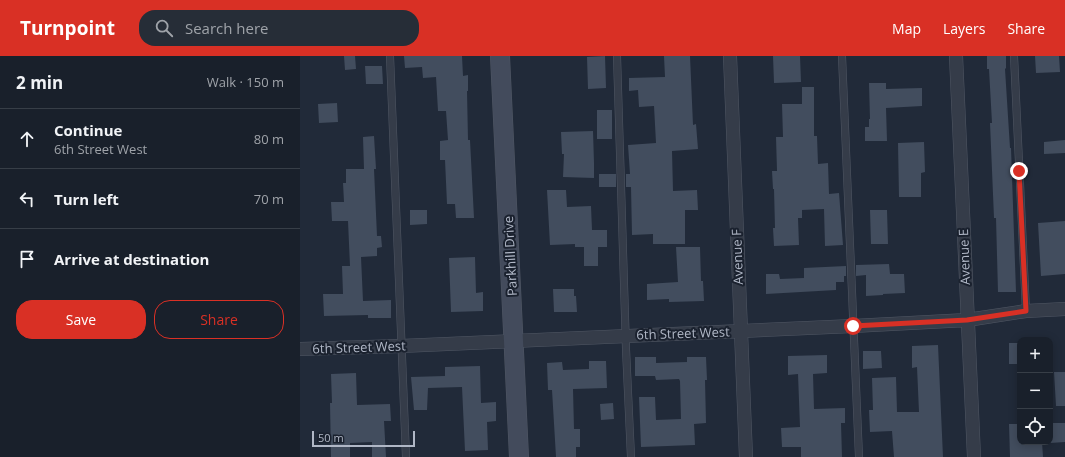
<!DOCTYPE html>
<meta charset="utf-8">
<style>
body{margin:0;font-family:"Open Sans",sans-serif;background:#262d37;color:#f1f3f6}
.controls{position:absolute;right:12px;bottom:12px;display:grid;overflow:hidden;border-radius:8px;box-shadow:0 2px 10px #0003}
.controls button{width:36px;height:36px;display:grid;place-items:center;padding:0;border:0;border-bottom:1px solid #373e47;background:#19202b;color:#f1f3f6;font:20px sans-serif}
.scale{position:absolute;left:12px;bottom:10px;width:103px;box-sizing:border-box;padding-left:4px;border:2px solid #b0b7c6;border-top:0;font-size:11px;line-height:14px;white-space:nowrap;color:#b0b7c6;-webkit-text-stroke:3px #1a212e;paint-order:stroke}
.stop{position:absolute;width:12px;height:12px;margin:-9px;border:3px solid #d93025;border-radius:50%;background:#fff}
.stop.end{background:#d93025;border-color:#fff;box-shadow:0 1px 4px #0008}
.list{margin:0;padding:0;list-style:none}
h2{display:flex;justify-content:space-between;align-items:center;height:52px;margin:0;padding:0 16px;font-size:17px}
h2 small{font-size:13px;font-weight:400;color:#9fa3a9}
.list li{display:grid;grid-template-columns:26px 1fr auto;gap:12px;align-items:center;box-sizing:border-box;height:60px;padding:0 16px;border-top:1px solid #373e47}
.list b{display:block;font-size:15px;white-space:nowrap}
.list p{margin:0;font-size:13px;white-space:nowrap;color:#9fa3a9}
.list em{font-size:13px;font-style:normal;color:#9fa3a9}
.actions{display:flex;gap:8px;padding:12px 16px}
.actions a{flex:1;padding:9px 0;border:1px solid #d93025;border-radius:16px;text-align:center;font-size:14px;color:#d93025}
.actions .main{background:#d93025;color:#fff}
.icon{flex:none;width:22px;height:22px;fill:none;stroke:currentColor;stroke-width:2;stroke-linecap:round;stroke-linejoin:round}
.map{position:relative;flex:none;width:765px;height:401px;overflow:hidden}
header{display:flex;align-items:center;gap:24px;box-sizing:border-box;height:56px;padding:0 20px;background:#d93025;color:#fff}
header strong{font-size:19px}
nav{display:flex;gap:22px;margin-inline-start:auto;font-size:14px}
.search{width:280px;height:36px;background:#262d37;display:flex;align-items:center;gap:10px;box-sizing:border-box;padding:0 14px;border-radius:16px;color:#9fa3a9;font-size:15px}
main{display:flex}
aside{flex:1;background:#19202b}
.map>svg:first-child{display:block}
</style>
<header>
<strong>Turnpoint</strong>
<div class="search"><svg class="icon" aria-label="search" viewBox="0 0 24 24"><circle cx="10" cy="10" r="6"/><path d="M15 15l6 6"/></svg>Search here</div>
<nav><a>Map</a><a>Layers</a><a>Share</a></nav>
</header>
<main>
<aside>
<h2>2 min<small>Walk · 150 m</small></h2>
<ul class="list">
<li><svg class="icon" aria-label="ahead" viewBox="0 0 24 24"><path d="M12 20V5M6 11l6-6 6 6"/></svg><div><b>Continue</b><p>6th Street West</p></div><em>80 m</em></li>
<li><svg class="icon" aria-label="left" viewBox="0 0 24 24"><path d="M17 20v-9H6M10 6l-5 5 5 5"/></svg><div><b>Turn left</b></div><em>70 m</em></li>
<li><svg class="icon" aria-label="arrive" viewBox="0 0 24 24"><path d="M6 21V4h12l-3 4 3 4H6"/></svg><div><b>Arrive at destination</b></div></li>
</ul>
<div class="actions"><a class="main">Save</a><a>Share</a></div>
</aside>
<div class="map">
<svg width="765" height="401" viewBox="0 0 765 401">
<rect width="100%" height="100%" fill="#212a39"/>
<path fill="#424d5e" d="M 44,0 L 55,0 L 56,13 L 45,14 Z
M 104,0 L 162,0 L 163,20 L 168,19 L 168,35 L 167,35 L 168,84 L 170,84 L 174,162 L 156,162 L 155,148 L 147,148 L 145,104 L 140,104 L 140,85 L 148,84 L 146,55 L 138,55 L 136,21 L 123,22 L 122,11 L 105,12 Z
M 305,0 L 306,32 L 288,33 L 287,1 Z
M 364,0 L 390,0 L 393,69 L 396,68 L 398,93 L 372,95 L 373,135 L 397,134 L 398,154 L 385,154 L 385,188 L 353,188 L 353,178 L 332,179 L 331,131 L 326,131 L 326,118 L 330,118 L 328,89 L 356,87 L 354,50 L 339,51 L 338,34 L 329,35 L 329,22 L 365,21 Z
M 473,0 L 500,0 L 501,26 L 474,27 Z
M 687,0 L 706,0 L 706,12 L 705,13 L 710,92 L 711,92 L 716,236 L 698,236 L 696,162 L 694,162 L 690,67 L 692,67 L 689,13 L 687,13 Z
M 735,0 L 759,0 L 760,16 L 736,17 Z
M 65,10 L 82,10 L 83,28 L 66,28 Z
M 569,27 L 586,27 L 586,33 L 622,32 L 622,50 L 586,52 L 587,85 L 565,85 L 565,71 L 569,71 L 569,63 L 570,63 Z
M 502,31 L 514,31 L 514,80 L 517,80 L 518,108 L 528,107 L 529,138 L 539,137 L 543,189 L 525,190 L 524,153 L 502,154 L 502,162 L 498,162 L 499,189 L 474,190 L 473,172 L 475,172 L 474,133 L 473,133 L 472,115 L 477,115 L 476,81 L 483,81 L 482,48 L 502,48 Z
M 37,47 L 38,66 L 19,67 L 18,48 Z
M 297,54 L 312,54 L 312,83 L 297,83 Z
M 293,75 L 294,107 L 294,122 L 263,121 L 264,98 L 262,98 L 261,76 Z
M 74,80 L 76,113 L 74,113 L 77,180 L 81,180 L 82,191 L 77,192 L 77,200 L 61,201 L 63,245 L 91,244 L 91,262 L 68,262 L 68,259 L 24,260 L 23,238 L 43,238 L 42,210 L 50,210 L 48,165 L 32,165 L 31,146 L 44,146 L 43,127 L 46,127 L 46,113 L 64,113 L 63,81 Z
M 765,84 L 765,97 L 744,98 L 744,86 Z
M 624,86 L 625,116 L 621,117 L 621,141 L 599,141 L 598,87 Z
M 299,118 L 316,118 L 316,131 L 299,131 Z
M 247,134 L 266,134 L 267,151 L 291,150 L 292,174 L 307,174 L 307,191 L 298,191 L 298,210 L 284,210 L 284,191 L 275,191 L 275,188 L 250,189 Z
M 110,154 L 127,154 L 127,168 L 110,169 Z
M 570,154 L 587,154 L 588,188 L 571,188 Z
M 765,165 L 765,218 L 741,220 L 738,167 Z
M 376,191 L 400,191 L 401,225 L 403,225 L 404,245 L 369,246 L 369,243 L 347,244 L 347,228 L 378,226 Z
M 175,201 L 176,237 L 183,236 L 183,255 L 151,256 L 149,202 Z
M 589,208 L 590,218 L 604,218 L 605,237 L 583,238 L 583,239 L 566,240 L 566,219 L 556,220 L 556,209 Z
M 546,210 L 546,220 L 544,220 L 544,226 L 536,226 L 536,234 L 466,238 L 466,218 L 479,218 L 480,223 L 504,222 L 504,212 Z
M 253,233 L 274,233 L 274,240 L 276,240 L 277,256 L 254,256 Z
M 709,287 L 720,287 L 720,308 L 709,308 Z
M 638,289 L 643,401 L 594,401 L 592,375 L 570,376 L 569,354 L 573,354 L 572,322 L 596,321 L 597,356 L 619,356 L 617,311 L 612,312 L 612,290 Z
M 563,295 L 581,295 L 582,312 L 563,313 Z
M 527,299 L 527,317 L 513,318 L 514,353 L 545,352 L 545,367 L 541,367 L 542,401 L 501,401 L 501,391 L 482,391 L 481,372 L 500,371 L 498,318 L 488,319 L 488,300 Z
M 335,301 L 356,301 L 356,307 L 387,306 L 387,301 L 406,301 L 407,324 L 405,324 L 406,367 L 394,368 L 395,389 L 341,391 L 339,341 L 355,341 L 356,364 L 381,363 L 380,325 L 379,323 L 356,324 L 355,320 L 335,320 Z
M 289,305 L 306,305 L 307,332 L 273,333 L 274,373 L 280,373 L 280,391 L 276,391 L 276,401 L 256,401 L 252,334 L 248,334 L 247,307 L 262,306 L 263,314 L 289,313 Z
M 180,310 L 181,347 L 196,346 L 196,365 L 187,366 L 188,394 L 165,395 L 162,331 L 128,332 L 127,354 L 114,354 L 111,321 L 145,320 L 145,311 Z
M 754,316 L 765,316 L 765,350 L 756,350 Z
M 56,317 L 57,349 L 90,348 L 91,365 L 84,365 L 86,401 L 72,401 L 72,386 L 50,387 L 50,401 L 31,401 L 30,347 L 32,347 L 31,318 Z
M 313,347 L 314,363 L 301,364 L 300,348 Z
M 750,367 L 765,367 L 765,386 L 750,387 Z
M 709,368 L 720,368 L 720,386 L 742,386 L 743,401 L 710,401 Z"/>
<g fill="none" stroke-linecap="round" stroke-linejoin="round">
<defs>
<path id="lane" d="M 90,0 L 106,401
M 317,0 L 326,293 L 331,401
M 542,0 L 559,401
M 714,0 L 726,255"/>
<path id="street" d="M 430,0 L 446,401
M 656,0 L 674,401
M 0,293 L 101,290 L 553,270 L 667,264 L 726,255 L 765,253"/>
<path id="secondary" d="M 200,0 L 219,401"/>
</defs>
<use href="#lane" stroke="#505764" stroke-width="8"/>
<use href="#street" stroke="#505764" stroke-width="14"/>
<use href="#secondary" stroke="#505764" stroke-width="20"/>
<use href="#lane" stroke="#353c49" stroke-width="7"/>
<use href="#street" stroke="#353c49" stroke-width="13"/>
<use href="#secondary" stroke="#434b5c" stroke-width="19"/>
</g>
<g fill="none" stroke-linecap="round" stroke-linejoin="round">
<path stroke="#d93025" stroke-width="5" d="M 553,270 L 667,264 L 726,255 L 719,115"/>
</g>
<g text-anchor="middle" stroke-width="4" stroke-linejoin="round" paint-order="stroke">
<g font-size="13" fill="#b0b7c6" stroke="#1a212e">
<text transform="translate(210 200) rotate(-93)" y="5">Parkhill Drive</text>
<text transform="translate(437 201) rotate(-92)" y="5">Avenue F</text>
<text transform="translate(664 201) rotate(-92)" y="5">Avenue E</text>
<text transform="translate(383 277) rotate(-2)" y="5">6th Street West</text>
<text transform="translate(59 291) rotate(-2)" y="5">6th Street West</text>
</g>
</g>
</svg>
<div class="controls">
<button>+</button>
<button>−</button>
<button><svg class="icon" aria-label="locate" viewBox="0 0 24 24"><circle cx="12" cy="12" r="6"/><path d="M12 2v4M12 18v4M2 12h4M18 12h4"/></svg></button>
</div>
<div class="scale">50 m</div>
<div class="stop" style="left:553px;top:270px"></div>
<div class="stop end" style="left:719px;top:115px"></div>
</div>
</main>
